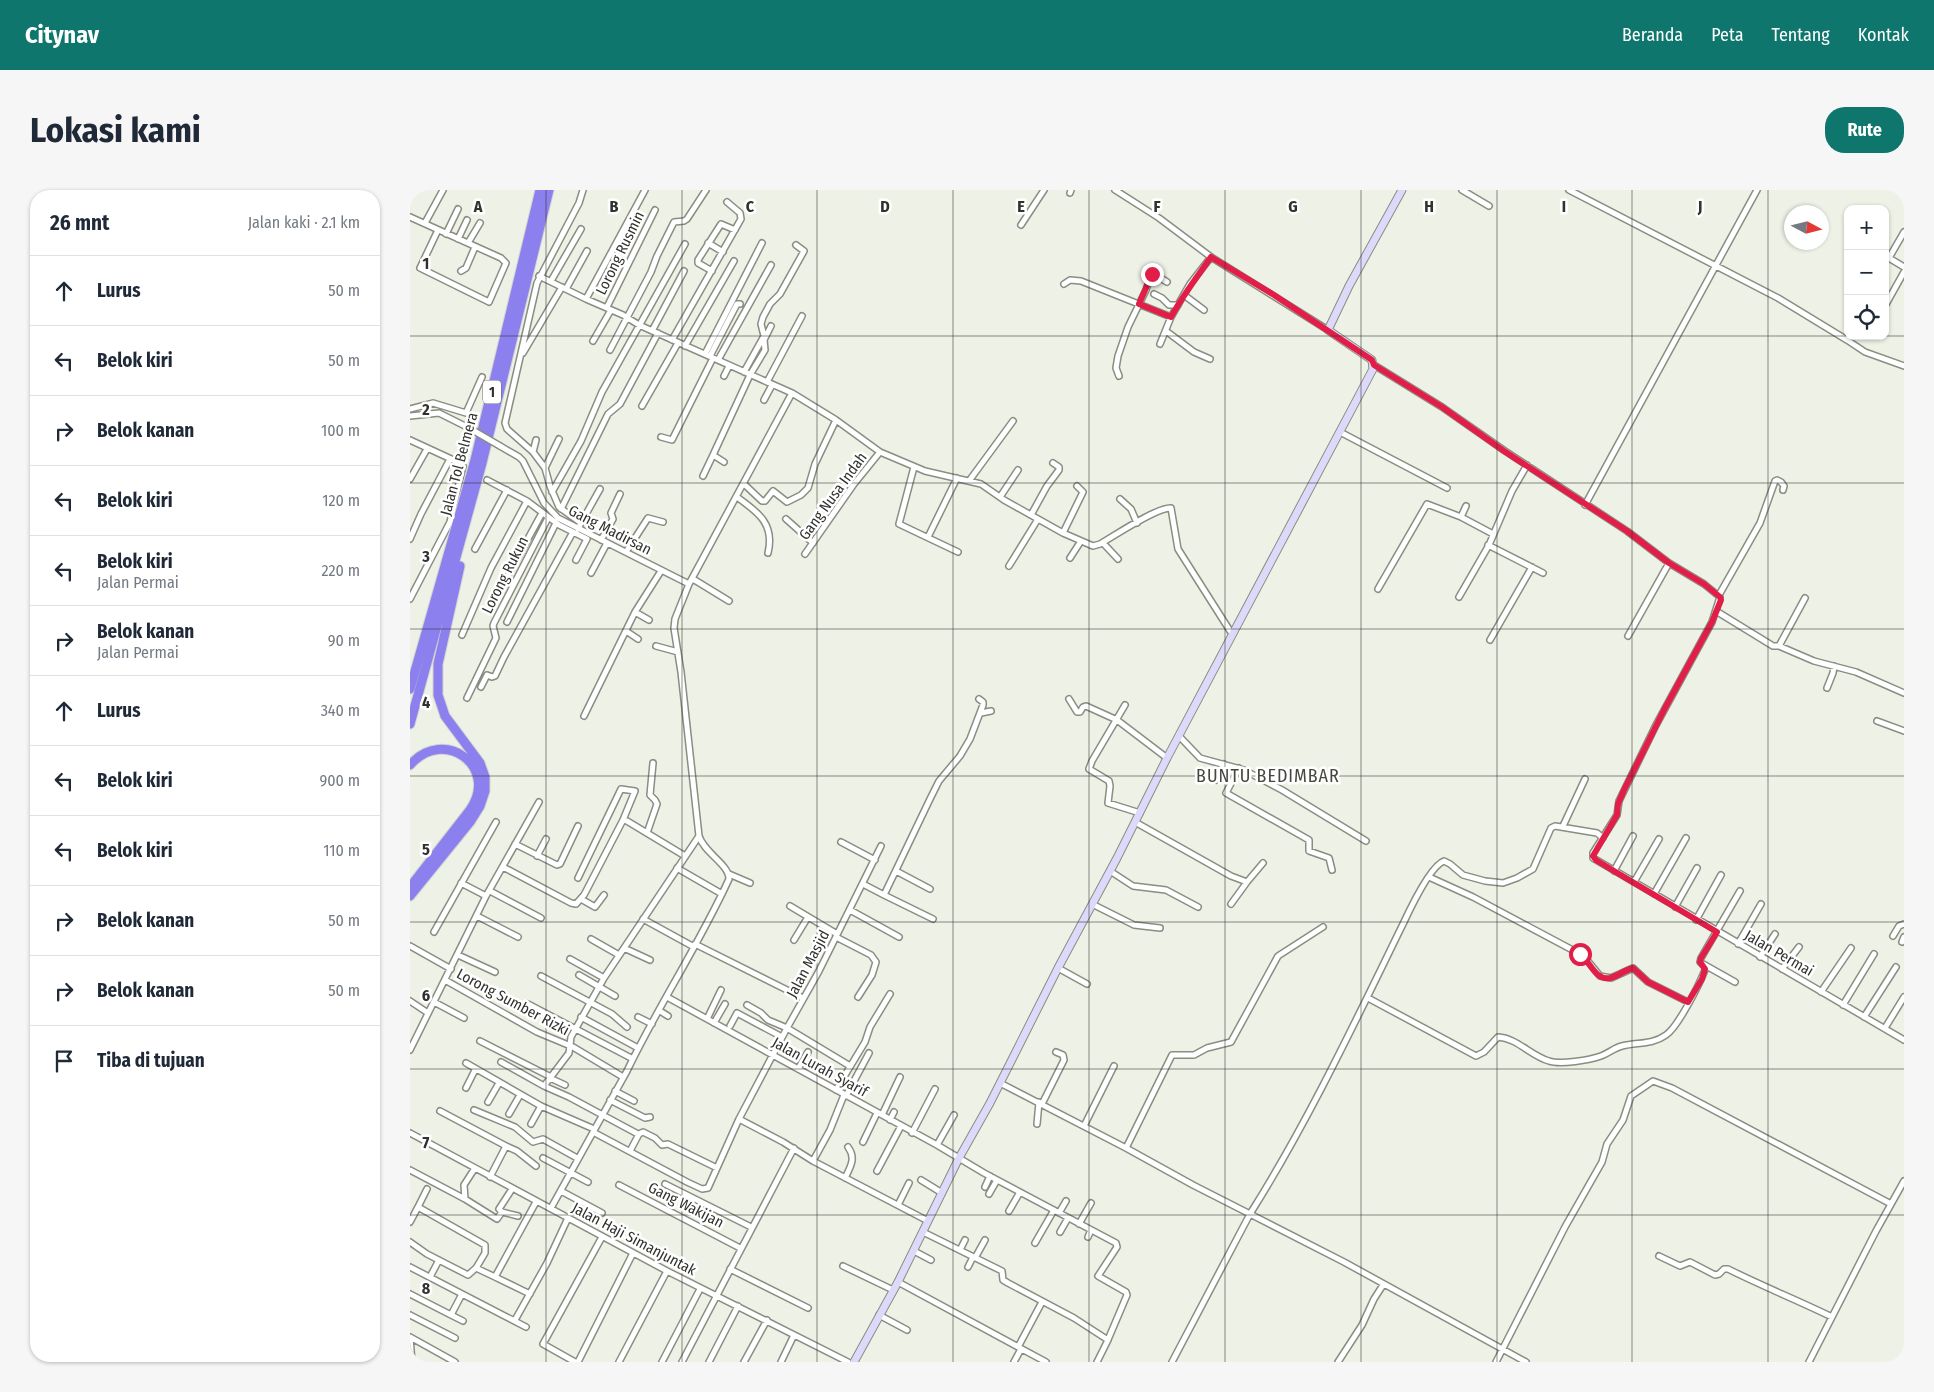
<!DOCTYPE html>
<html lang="id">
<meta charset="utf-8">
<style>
body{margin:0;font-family:"Fira Sans Condensed",sans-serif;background:#f6f6f7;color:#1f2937}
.controls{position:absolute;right:15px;top:15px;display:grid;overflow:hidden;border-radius:10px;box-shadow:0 1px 4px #0004}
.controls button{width:45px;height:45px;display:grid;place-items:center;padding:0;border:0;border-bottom:1px solid #e0e1e3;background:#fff;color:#1f2937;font:25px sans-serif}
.compass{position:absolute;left:1374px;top:15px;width:45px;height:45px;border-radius:50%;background:#fff;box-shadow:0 1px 4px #0004;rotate:97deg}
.stop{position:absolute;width:15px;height:15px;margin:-11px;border:4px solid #e11d48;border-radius:50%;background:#fff}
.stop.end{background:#e11d48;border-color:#fff;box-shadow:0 1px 5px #0008}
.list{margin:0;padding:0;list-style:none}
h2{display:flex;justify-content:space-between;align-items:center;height:65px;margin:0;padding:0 20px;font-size:21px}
h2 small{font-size:16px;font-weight:400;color:#747a83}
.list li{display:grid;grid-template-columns:32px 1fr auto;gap:15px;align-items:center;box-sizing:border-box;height:70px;padding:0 20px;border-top:1px solid #e0e1e3}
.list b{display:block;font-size:19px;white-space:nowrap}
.list p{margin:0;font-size:16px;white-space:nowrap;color:#747a83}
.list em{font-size:16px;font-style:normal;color:#747a83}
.icon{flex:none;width:28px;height:28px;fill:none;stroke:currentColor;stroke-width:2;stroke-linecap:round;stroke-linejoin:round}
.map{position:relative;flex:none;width:1494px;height:1172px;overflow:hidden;border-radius:20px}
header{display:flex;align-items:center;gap:30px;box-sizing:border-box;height:70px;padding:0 25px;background:#0f766e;color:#fff}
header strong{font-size:24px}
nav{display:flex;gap:28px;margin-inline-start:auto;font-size:18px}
.intro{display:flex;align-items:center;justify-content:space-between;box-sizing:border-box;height:120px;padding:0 30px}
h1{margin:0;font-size:35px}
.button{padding:12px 22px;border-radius:20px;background:#0f766e;color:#fff;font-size:18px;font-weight:700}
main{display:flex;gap:30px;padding:0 30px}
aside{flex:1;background:#fff;border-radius:20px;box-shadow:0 1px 4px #0004}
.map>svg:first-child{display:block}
</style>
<header>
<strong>Citynav</strong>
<nav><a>Beranda</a><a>Peta</a><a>Tentang</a><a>Kontak</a></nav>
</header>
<div class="intro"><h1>Lokasi kami</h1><a class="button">Rute</a></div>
<main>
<aside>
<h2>26 mnt<small>Jalan kaki · 2.1 km</small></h2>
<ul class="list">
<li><svg class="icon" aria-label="ahead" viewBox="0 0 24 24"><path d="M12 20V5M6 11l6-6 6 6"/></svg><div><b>Lurus</b></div><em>50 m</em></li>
<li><svg class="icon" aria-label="left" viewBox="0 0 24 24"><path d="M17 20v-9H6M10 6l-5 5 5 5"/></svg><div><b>Belok kiri</b></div><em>50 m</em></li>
<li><svg class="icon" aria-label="right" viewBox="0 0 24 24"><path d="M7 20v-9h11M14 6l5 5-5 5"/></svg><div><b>Belok kanan</b></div><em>100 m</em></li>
<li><svg class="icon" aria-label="left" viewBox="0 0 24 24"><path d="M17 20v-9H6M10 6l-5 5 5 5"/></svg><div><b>Belok kiri</b></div><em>120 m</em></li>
<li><svg class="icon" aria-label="left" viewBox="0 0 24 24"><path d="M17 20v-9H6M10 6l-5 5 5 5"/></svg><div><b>Belok kiri</b><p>Jalan Permai</p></div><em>220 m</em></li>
<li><svg class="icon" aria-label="right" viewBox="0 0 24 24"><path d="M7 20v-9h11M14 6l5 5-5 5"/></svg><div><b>Belok kanan</b><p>Jalan Permai</p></div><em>90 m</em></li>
<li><svg class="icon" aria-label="ahead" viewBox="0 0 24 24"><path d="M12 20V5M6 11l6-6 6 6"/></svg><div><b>Lurus</b></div><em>340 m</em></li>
<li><svg class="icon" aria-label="left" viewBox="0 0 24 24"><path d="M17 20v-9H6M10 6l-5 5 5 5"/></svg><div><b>Belok kiri</b></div><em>900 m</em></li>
<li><svg class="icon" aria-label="left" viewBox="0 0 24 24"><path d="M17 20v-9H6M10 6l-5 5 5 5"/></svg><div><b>Belok kiri</b></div><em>110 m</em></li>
<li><svg class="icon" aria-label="right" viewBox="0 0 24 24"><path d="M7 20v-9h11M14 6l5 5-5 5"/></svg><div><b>Belok kanan</b></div><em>50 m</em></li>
<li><svg class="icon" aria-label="right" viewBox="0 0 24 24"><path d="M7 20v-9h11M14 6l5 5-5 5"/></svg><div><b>Belok kanan</b></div><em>50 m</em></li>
<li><svg class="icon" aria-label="arrive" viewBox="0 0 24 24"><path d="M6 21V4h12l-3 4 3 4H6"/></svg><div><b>Tiba di tujuan</b></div></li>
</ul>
</aside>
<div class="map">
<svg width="1494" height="1172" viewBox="0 0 1494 1172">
<rect width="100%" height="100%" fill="#eef2e6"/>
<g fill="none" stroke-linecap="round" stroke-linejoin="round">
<defs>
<path id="street" d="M 705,0 L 749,28 L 801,67 L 918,140
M 1052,0 L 1079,16
M 1159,0 L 1368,108 L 1437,150
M 660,3 L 661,0
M 0,27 L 91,68 L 96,73 L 79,112 L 10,78 L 28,40
M 15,33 L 33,0
M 611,35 L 634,0
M 1494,42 L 1479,68 L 1494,77
M 36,44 L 48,19
M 48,49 L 57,30
M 58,53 L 70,33
M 298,53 L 313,62
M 51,81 L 56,78 L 65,57
M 302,81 L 288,73 L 288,70 L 311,34 L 325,40
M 129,86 L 176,109 L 213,125 L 229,135 L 382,203 L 426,230 L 470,262 L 515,281 L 571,294 L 594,310 L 653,343 L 683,356 L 690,354 C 704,346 747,317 761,318 L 768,359 L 822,444
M 141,91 L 171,39
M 654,94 L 660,90 L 671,91 L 761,127
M 156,99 L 177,61
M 744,104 L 752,108 L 759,115 L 768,115
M 774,105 L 794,120
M 176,109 L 235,0
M 1475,116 L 1494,82
M 197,117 L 245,20
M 242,141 L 274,81
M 756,141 L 784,162 L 800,169
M 1439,146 L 1437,150 L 1455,162 L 1494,176
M 262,150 L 331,29 L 330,23 L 317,12
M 183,151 L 201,120
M 750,154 L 761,127 L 780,94 L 801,67
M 275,156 L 324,71
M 200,160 L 241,82 L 247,66 L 264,32 L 274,31 L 277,29 L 296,0
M 113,163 L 152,97
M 295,164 L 352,53
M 300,166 L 327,114 L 330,114
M 308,170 L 361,75
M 964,175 L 1032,217 L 1095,261 L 1217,341 L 1259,373 L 1294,394 L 1310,407 L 1302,432 L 1246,535 L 1209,611 L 1207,625 L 1183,663 L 1183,668 L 1494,850
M 334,182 L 354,146 L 351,134 L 353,127 L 360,114 L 370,104 L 394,61 L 386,55
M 314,186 L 319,176
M 709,186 L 706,178 L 708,166 L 718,137 L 736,100 L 741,85 L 744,84 L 757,92
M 357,192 L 392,126
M 354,210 L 362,195
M 232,216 L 268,153
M 0,219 L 23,213 L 56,223 L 72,187
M 0,226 L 29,223 L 59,238
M 930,242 L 1037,298
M 251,247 L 262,250 L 303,168
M 0,250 L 52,274 L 53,276 L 40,332 L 0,409
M 90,256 L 109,267 L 113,271 L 134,313 L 148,328 L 279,394
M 123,262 L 126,250
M 314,272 L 303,265 L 340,185 L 355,160 L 354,150 L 361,136
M 504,277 L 489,334 L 548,362
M 135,278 L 149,249
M 293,286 L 303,265
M 0,289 L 17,259
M 77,290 L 117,311 L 149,335 L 177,349 L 166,370
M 559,291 L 603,231
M 334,294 L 352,311 L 355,311 L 363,301 L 377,312 L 391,305 L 398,298 L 405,274 L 426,230
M 142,302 L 171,251 L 192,202 L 275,54
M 327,307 C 348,322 365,334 358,363
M 590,307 L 608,280
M 710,309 L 721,319 L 727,333
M 1175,315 L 1347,0
M 151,319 L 198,224 L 210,214 L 248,143
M 621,325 L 637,296 L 649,280 L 649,277 L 643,273
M 1051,327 L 1056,316
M 376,329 L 403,353
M 171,333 L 190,299
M 168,339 L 171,333 L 149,317 L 140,296 L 135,278 L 123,262 L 97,239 L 95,233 L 127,93 L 169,13 L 173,0
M 653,343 L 673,302 L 667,296
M 518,347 L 547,288
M 0,349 L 11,324 L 40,269
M 191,350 L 203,329 L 201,323 L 210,304
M 693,353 L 708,369
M 1078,355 L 1133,383
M 65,359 L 97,300
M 216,362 L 238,328 L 253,332
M 395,364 L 444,294 L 470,262
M 660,368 L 671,351
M 599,376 L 628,329
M 181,383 L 197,353
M 283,389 L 319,411
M 95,391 L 132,323
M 968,399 L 1017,314 L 1051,327 L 1083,344
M 1309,405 L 1350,333 L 1365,291 L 1367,290 L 1371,292 L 1374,296 L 1373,300
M 1049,407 L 1079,355 L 1102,301 L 1117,275
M 1306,421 L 1363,456 L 1369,456 L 1404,471 L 1446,482 L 1494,503
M 225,422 L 239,430
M 97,432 L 146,333
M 216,441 L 228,449
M 52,445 L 81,378 L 117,311
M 1218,446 L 1259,373
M 1080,450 L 1122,377
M 246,456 L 268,462
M 1369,456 L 1395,408
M 71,497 L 77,485 L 82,487 L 85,486 L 94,467 L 163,342
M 1417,498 L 1423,483 L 1424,476
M 57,508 L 86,448 L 83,436 L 84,433 L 138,328
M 659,509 L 667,522 L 670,522 L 673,517 L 676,516 L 707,530 L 757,568
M 715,515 L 682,571 L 679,579 L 699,591 L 700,596 L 698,613 L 730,623
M 571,523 L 581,521
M 174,526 L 225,422 L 251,381
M 1467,531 L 1494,541
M 769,546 L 790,568 L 834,580 L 872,600 L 956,651
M 829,578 L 816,603 L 899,650 L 899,661 L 919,668 L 922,680
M 806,590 L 814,574
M 725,632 L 821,686 L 837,692 L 853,673
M 1153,636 L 1175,589
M 237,643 L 247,614 L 245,610 L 240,605 L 243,573
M 431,652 L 465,670
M 105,654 L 147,675 L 150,674 L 168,636
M 127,666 L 136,649
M 93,677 L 161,713 L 166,714 L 174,705 L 213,630 L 217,631 L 275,666
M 267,678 L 312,704
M 486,681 L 520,699
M 700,681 L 723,696 L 756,700 L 788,717
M 1204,681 L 1223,646
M 319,684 L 340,693
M 1019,687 L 1063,707 L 1170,764 L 1177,770 L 1190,786 L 1201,788 L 1223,778 L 1238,792 L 1278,812
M 168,688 L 211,599 L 225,601 L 213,630
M 1224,692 L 1249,649
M 51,693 L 76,706
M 453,694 L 474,705
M 80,701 L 131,728
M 1244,704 L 1276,648
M 171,709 L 185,717 L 194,705
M 682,714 L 724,735 L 750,738
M 821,714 L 837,692
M 380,716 L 427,744
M 1265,717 L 1287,678
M 440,720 L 489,747
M 67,726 L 108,747
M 233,729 L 284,757
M 523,729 L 474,705 L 520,609 L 529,591 L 550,566 L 560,549 L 573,515 L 573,512 L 569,509
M 1286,730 L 1311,685
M 24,742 L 86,632
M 1483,746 L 1489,736 L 1494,734
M 426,747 L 461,765 L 466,772 L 462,785 L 448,807
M 181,749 L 209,765
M 384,750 L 398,727
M 1492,752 L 1494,747
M 285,754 L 393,808
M 1328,754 L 1351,714
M 0,756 L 41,779
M 214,758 L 240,770
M 48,765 L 85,782
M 1350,767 L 1365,744
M 160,769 L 194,788
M 1293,774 L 1325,792
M 648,778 L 677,794
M 1372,779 L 1389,757
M 169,785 L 205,806
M 131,786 L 202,824 L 217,837
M 35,790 L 127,842 L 163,857 L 213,887
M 1411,802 L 1441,758
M 257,807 L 527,955 L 574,983 L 706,1053 L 707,1057 L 688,1086 L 716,1102 L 717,1105 L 697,1152 L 687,1172
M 958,808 L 1066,866 L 1074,862 L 1088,847 C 1107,848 1121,866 1139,871 C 1150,875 1180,870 1191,866 C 1199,863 1204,858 1212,856 C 1228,852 1242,855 1256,845 C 1268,837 1289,795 1295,780 L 1295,777 L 1290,772 L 1291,768 L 1330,701
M 0,811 L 18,823
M 24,812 L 54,828
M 118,814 L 223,869
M 337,815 L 351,823 L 358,830 L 377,838 L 440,876
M 1433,815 L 1464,764
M 250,821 L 258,826
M 171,827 L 228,858
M 228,827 L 242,834
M 1454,827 L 1486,777
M 297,829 L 311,800
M 304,833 L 315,814
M 320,836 L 327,823 L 372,847
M 1475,838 L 1494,807
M 70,851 L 141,887
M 0,860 L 76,706 L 129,612
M 91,872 L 134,896 L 159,907 L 226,943 L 229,944 L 233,942 L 245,948 L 252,955 L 258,954 L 307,978
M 56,873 L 131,916 L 184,939
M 388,879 L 398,862
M 140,888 L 155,895
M 590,893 L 716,958 L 783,995 L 840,1024 L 762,1172
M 134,896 L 159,863 L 161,847 L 194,788 L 289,646
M 56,898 L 65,880
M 426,900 L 455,852 L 460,837 L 480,804
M 205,901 L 224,911
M 434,905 L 420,940 L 403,971 L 518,1031
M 436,906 L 459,863
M 200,910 L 235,928 L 240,927
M 78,912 L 89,893
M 632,914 L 654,870 L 653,865 L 646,862
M 64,920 L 105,937 L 123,952 L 133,949 L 167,968
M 30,921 L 96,956 L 80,987
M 99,924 L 110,905
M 472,925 L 490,887
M 329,929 L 373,952 L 403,971
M 480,930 L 484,922
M 121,934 L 131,916
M 627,934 L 629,912
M 674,936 L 704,876
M 183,942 L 277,992 L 292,999 L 298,998 L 329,929 L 377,838 L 409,781 L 471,656
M 0,943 L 257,1081 L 438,1172
M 502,943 L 525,899
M 453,952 L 467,923
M 527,955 L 544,925
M 96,956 L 107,961 L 126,976
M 716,958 L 762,865 L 784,865 L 797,858 L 821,852 L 868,766 L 913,737
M 220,961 L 229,944
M 133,968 L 178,992
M 0,980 L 55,1009 L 87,1029 L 92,1022
M 467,981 L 491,936
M 435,988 C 441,976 446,968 438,957
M 511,990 L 532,1003
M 255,994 L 341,1037
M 209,995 L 330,1058
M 575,997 L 580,986
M 17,999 L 8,1017 L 75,1055 L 75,1063 L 66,1078
M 102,999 L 89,1019 L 92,1022 L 108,1026
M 151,1001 L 192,1023
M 579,1004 L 587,990
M 55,1009 L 54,995 L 65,978
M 488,1015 L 499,993
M 141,1018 L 217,881 C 248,816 289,755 319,689 C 319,674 294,663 289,646 L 271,482 L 264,438 L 265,429 L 279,394 L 382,203
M 599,1021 L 610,1002
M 649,1023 L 656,1011
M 0,1032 L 8,1017
M 669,1034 L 681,1013
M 513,1042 L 592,1081 L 593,1090 L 598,1093 L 664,1128 L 698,1150
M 650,1042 L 658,1028
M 678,1047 L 681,1040
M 0,1052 L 17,1064 L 58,1085 L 66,1078 L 85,1087 L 126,1012
M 625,1053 L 644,1020
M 550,1060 L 555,1050
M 504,1061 L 521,1070
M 1249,1066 L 1270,1076 L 1280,1072 L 1305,1085 L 1309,1084 L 1314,1079 L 1318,1079 C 1352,1096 1387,1110 1422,1127
M 565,1068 L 575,1050
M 433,1076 L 483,1100
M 0,1077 L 116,1137
M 558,1077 L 563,1067
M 320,1079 L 398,1118
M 20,1087 L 29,1070
M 85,1087 L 120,1104
M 488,1092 L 636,1172
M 0,1104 L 41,1125
M 52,1104 L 41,1125 L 53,1131
M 0,1125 L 45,1148
M 469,1125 L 497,1140
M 105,1130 L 137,1073 L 158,1028
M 0,1147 L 45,1172
M 0,1148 L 2,1172
M 608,1157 L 632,1112
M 165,1172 L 133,1154 L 192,1047
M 168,1172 L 223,1063
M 209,1172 L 257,1081
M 252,1172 L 290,1099
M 272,1172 L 384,958
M 299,1172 L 328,1116
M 334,1172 L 357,1130
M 371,1172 L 384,1145
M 604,1172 L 611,1159
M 928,1172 L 952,1135 L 964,1109 L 973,1095
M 1086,1172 L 1155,1037 L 1192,972 L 1197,954 L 1213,930 L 1221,906 L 1243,891 L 1262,898 L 1481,1014
M 1116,1172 L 934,1072 L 840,1024 C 898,932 945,832 993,734 C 1000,719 1020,676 1034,671 L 1040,674 L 1053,685 L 1075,691 L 1093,693 L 1107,688 L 1123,679 L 1141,638 L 1145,636 L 1187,643 L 1193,648
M 1399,1172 L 1466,1041 L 1494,991"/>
<path id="secondary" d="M 444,1172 L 488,1092 L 549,968 L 580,913 L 648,778 L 707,668 L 757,568 L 963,179 L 962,170 L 918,140 L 939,96 L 992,0"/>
<path id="highway" d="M 0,499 L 65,270 L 130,0
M 0,534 L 72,273 L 139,0
M 0,575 C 34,536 90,577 60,620 L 0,697
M 0,706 L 60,632 L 70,616 L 75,601 L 75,587 L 70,573 L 35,526 L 28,505 L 28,474 L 50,376"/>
</defs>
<use href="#street" stroke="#898d82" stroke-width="8"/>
<use href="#secondary" stroke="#898d82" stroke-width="9"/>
<use href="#highway" stroke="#d2d2d1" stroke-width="11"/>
<use href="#street" stroke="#fff" stroke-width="5"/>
<use href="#secondary" stroke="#dcd9fa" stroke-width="7"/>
<use href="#highway" stroke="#8c80ef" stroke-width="9"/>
<defs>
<path id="street-bridge" d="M 59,238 L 90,256"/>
</defs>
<use href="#street-bridge" stroke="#898d82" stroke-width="8" stroke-linecap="butt"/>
<use href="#street-bridge" stroke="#fff" stroke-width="5"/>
</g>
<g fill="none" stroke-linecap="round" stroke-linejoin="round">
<path stroke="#e11d48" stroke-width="6" d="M 742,84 L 729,114 L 761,127 C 773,105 787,87 801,67 L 864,105 L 962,170 L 964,175 L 1032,217 L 1094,261 L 1217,341 L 1259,373 L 1294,394 L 1310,407 L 1311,410 L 1302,432 L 1254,520 L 1214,600 L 1208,614 L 1207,625 L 1183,666 L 1186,670 L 1204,681 L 1307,742 L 1291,768 L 1290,772 L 1295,779 L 1292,789 L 1278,812 L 1238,792 L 1223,778 C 1215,780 1208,786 1200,788 C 1185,791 1180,771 1170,764"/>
</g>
<path fill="none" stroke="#31322e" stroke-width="1" stroke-opacity="0.55" d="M 136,0 L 136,1172M 272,0 L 272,1172M 407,0 L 407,1172M 543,0 L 543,1172M 679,0 L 679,1172M 815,0 L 815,1172M 951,0 L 951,1172M 1087,0 L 1087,1172M 1222,0 L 1222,1172M 1358,0 L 1358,1172M 0,146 L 1494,146M 0,293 L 1494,293M 0,439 L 1494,439M 0,586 L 1494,586M 0,732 L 1494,732M 0,879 L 1494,879M 0,1025 L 1494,1025"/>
<g text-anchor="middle" stroke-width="5" stroke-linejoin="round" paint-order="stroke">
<rect fill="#fff" stroke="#6f706d" stroke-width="1" x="73" y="190.5" width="18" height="23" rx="4"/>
<g font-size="14" font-weight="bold" fill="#31322e">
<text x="82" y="207">1</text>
</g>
<g font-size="15" fill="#31322e" stroke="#fff">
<text transform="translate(210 63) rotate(-64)" y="5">Lorong Rusmin</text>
<text transform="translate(49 274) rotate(-75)" y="5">Jalan Tol Belmera</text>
<text transform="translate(423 306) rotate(-54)" y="5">Gang Nusa Indah</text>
<text transform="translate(200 340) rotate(27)" y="5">Gang Madirsan</text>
<text transform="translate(95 385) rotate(-63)" y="5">Lorong Rukun</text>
<text transform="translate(1369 763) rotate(30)" y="5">Jalan Permai</text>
<text transform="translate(398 774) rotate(-62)" y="5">Jalan Masjid</text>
<text transform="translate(103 812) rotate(28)" y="5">Lorong Sumber Rizki</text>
<text transform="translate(410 877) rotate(29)" y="5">Jalan Lurah Syarif</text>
<text transform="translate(276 1015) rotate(27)" y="5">Gang Wakijan</text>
<text transform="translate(224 1049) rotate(28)" y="5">Jalan Haji Simanjuntak</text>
</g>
<g font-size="18" letter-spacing="1" fill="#45483e" stroke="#fff">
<text x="858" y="592">BUNTU BEDIMBAR</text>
</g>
</g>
<g font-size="16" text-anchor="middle" font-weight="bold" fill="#31322e" stroke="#fff" stroke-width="5" stroke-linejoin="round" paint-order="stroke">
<text x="68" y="22">A</text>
<text x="204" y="22">B</text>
<text x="340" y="22">C</text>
<text x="475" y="22">D</text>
<text x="611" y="22">E</text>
<text x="747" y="22">F</text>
<text x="883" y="22">G</text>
<text x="1019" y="22">H</text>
<text x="1154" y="22">I</text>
<text x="1290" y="22">J</text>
<text x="16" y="79">1</text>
<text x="16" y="225">2</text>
<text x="16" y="372">3</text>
<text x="16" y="518">4</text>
<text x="16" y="665">5</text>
<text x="16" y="811">6</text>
<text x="16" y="958">7</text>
<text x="16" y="1104">8</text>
</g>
</svg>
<div class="controls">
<button>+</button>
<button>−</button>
<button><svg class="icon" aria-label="locate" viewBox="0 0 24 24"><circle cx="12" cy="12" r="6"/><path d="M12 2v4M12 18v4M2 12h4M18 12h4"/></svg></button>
</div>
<svg class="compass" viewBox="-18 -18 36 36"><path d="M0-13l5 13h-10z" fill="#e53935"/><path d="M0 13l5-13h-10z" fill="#747a83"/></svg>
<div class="stop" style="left:1170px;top:764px"></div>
<div class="stop end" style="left:742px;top:84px"></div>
</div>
</main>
